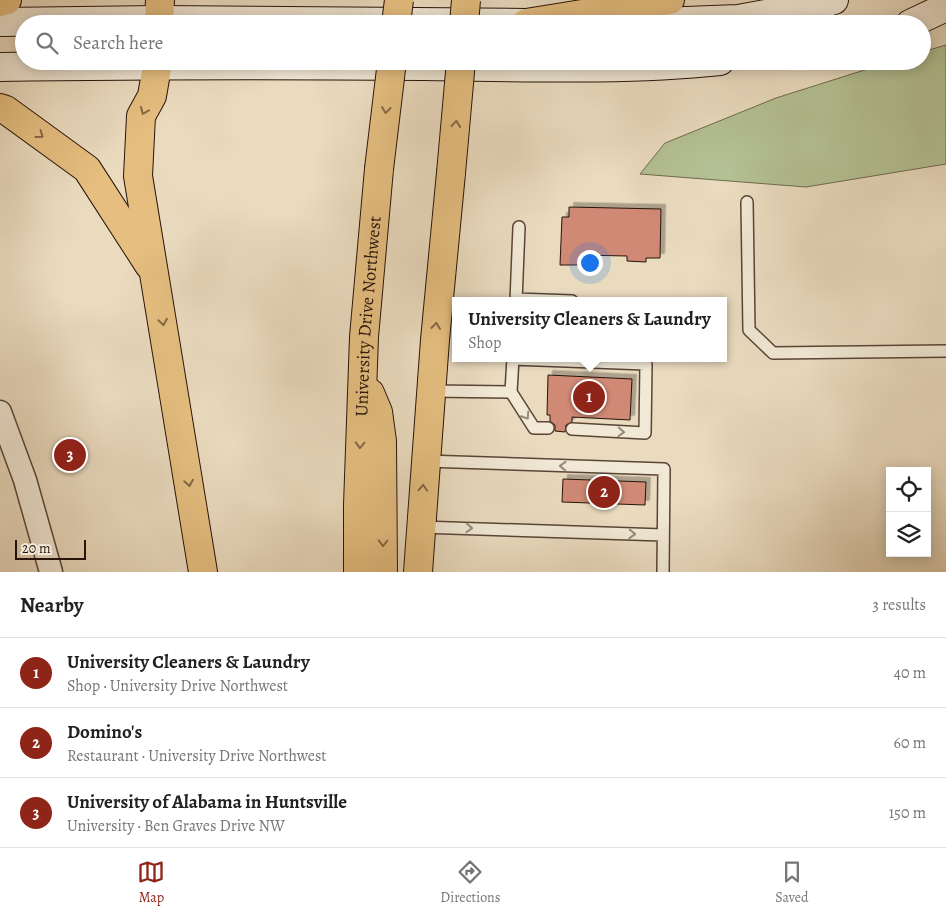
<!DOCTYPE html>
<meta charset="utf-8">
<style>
body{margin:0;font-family:Alegreya,serif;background:#f6f6f6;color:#222}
.controls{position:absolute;right:15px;bottom:15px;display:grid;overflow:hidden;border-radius:0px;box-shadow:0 2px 12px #0003}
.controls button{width:45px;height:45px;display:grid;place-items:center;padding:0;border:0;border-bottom:1px solid #e0e0e0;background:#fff;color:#222;font:25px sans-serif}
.scale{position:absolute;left:15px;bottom:12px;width:71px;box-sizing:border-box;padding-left:5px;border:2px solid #271309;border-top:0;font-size:14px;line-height:18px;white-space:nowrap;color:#271309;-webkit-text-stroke:4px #f1e8d5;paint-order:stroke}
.you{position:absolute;left:589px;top:262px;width:18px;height:18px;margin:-12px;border:4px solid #fff;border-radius:50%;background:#1a73e8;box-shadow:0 0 0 8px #1a73e833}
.badge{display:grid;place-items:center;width:32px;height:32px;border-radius:50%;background:#8f2418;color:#fff;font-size:16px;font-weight:700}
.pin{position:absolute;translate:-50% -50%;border:2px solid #fff;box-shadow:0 1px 5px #0006}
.popup{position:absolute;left:452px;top:297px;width:275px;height:65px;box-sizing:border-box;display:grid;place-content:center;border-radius:0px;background:#fff;filter:drop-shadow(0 1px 4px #0005);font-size:16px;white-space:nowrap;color:#767676}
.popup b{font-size:19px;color:#222}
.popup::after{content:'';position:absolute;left:50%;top:100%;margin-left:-10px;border:10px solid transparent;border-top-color:#fff}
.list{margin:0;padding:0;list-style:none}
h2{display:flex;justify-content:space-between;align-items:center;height:65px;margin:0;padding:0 20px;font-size:21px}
h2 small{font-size:16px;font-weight:400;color:#767676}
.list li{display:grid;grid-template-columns:32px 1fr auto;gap:15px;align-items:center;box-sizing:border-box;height:70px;padding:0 20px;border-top:1px solid #e0e0e0}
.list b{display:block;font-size:19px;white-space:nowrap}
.list p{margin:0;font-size:16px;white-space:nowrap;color:#767676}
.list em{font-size:16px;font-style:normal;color:#767676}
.icon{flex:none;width:28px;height:28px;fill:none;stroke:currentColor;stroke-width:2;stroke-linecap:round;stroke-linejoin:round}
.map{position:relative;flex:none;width:946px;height:572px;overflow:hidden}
.search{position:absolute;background:#fff;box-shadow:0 2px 12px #0003;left:15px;right:15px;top:15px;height:55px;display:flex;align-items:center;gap:12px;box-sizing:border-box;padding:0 18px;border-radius:28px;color:#767676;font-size:19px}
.sheet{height:275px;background:#fff}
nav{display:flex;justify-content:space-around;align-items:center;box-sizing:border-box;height:70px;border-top:1px solid #e0e0e0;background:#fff;font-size:14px;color:#767676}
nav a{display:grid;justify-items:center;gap:2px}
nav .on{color:#8f2418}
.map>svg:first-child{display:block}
</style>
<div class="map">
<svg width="946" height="572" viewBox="0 0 946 572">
<defs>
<filter id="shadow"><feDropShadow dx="4.5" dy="-4.5" stdDeviation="0" flood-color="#0004"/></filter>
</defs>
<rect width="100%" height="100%" fill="#eadbbf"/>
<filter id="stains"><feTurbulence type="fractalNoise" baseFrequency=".004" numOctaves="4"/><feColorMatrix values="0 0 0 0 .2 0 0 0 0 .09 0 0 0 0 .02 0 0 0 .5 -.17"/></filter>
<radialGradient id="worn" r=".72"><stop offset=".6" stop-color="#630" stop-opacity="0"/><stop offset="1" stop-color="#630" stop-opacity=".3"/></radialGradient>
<path fill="#b4c194" stroke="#6e6a4e" d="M 946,45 L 946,164 L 806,187 L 640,174 L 665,143 L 776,98 L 893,61 L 922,61 L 922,52 Z"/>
<path fill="#d08974" stroke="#271309" filter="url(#shadow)" d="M 569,207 L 661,209 L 660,258 L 646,258 L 646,262 L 627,261 L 627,256 L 580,255 L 580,265 L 560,265 L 562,217 L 569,217 Z
M 548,375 L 632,379 L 630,420 L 572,417 L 572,422 L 566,425 L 565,432 L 555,431 L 555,425 L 550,421 L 550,415 L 547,415 Z
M 563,479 L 646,482 L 645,505 L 562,502 Z"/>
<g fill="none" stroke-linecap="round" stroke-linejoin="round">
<defs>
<path id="service" d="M 747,202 L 749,330 L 773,353 L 946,351
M 516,299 L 572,301
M 516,301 L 519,227
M 513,358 L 511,392 L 534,428 L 548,428
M 513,359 L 646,364 L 645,433 L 572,429
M 431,391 L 511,392
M 425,461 L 664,469 L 663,572
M 421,527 L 663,535"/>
<path id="minor" d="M 0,412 L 25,480 L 51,572"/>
<path id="secondary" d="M 0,22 L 159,20 L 526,23 L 634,23 L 738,19 L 821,4 L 834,0
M 910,24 L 946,7
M 0,67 C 141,65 282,65 423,66 C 522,67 622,71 720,61"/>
<g id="trunk">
<path d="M 0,2 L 7,0"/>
<path d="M 526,23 L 670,0"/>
<path d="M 159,24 L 160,0"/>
<path d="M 158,61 L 152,96 L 141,116 L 138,176 L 203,572"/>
<path d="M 0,108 L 6,110 L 87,169 L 149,265"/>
<path d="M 370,393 L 378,412 L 382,441 L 383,572"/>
<path id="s1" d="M 358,572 L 358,505 L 364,337 L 379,169"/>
<path d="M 418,572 L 435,340 L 451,173"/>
</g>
</defs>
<use href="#service" stroke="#584536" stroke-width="14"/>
<use href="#minor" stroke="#584536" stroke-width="25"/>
<use href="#secondary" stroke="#271309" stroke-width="30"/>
<use href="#trunk" stroke="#271309" stroke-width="30"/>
<use href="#service" stroke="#f1e8d5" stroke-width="11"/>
<use href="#minor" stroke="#f1e8d5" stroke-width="22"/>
<use href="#secondary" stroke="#f1e8d5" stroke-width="28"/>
<use href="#trunk" stroke="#e5be80" stroke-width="28"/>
<defs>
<path id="trunk-bridge" d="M 396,24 L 399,0
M 464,24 L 466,0
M 379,169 L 392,61
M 451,173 L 461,61"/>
</defs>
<use href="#trunk-bridge" stroke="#271309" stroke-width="30" stroke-linecap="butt"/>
<use href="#trunk-bridge" stroke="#e5be80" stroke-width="28"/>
</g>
<defs><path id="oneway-chevron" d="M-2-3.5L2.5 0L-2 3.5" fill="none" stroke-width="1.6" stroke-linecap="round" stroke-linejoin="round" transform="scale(1.25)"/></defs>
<g stroke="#866844">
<use href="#oneway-chevron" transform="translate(386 110) rotate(97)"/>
<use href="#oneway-chevron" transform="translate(144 111) rotate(113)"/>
<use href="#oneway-chevron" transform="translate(456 124) rotate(-85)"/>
<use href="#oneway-chevron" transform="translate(40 135) rotate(36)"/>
<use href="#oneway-chevron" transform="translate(163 322) rotate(81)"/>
<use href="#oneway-chevron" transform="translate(436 326) rotate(-84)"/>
<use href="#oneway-chevron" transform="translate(360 445) rotate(92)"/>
<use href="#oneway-chevron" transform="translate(189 483) rotate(81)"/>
<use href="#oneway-chevron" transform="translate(423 488) rotate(-87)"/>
<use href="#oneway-chevron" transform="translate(383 543) rotate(91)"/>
</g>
<g stroke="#968879">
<use href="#oneway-chevron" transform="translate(526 416) rotate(57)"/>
<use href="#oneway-chevron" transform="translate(621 432) rotate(3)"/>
<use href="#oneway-chevron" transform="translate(563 466) rotate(-178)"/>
<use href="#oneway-chevron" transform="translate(469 528) rotate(2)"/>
<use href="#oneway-chevron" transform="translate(632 534) rotate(2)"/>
</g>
<g text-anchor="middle" stroke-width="4.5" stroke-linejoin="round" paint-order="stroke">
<g font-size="18" fill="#271309" stroke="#f1e8d5">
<text dy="6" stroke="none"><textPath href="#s1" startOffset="256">University Drive Northwest</textPath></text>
</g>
</g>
<rect width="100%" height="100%" filter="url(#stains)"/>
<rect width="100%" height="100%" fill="url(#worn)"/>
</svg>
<div class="controls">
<button><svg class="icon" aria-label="locate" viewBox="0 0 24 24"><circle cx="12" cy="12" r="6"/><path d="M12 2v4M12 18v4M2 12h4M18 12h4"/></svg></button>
<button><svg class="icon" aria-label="layers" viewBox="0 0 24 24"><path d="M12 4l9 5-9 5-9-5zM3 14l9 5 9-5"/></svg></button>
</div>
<div class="scale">20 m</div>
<div class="you"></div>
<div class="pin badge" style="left:589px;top:397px">1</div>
<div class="popup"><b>University Cleaners &amp; Laundry</b>Shop</div>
<div class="pin badge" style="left:604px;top:492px">2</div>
<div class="pin badge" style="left:70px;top:455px">3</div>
<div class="search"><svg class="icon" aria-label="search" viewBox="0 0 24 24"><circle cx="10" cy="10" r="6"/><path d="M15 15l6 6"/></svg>Search here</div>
</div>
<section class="sheet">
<h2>Nearby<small>3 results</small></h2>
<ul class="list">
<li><span class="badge">1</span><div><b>University Cleaners &amp; Laundry</b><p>Shop · University Drive Northwest</p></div><em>40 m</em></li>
<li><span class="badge">2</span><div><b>Domino's</b><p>Restaurant · University Drive Northwest</p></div><em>60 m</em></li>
<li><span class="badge">3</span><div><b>University of Alabama in Huntsville</b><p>University · Ben Graves Drive NW</p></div><em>150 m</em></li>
</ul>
</section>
<nav>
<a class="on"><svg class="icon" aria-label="map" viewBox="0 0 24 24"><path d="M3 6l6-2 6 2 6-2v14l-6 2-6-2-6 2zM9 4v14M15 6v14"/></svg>Map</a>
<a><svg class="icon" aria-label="directions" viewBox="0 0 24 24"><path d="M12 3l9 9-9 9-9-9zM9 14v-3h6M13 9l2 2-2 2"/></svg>Directions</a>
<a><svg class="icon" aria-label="saved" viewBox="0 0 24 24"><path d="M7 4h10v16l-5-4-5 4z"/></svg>Saved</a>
</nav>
